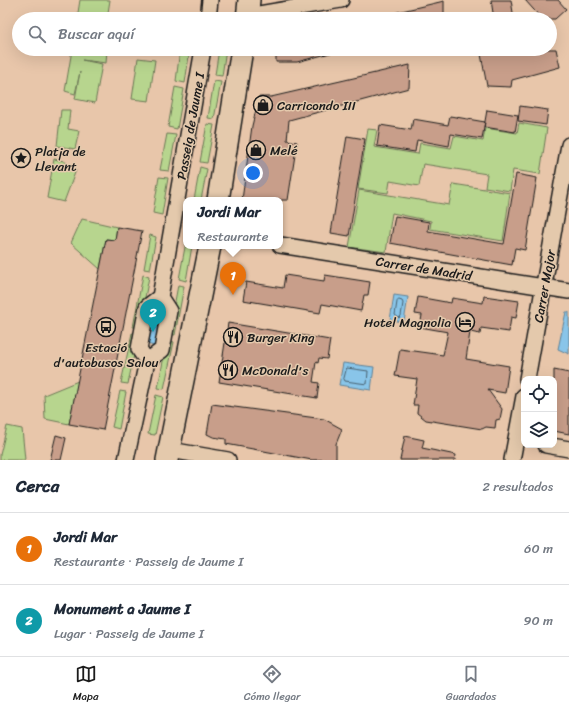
<!DOCTYPE html>
<html lang="es">
<meta charset="utf-8">
<style>
body{margin:0;font-family:Sriracha,sans-serif;background:#f2f2f3;color:#1f2937}
.controls{position:absolute;right:12px;bottom:12px;display:grid;overflow:hidden;border-radius:8px;box-shadow:0 4px 16px #0002}
.controls button{width:36px;height:36px;display:grid;place-items:center;padding:0;border:0;border-bottom:1px solid #e0e1e3;background:#fff;color:#1f2937;font:20px sans-serif}
.you{position:absolute;left:253px;top:173px;width:14px;height:14px;margin:-10px;border:3px solid #fff;border-radius:50%;background:#1a73e8;box-shadow:0 0 0 6px #1a73e833}
.badge{display:grid;place-items:center;width:26px;height:26px;border-radius:50%;background:#1c1c1c;color:#fff;font-size:13px;font-weight:700}
.pin{position:absolute;translate:-50% -33px;filter:drop-shadow(0 1px 2px #0008)}
.pin::after{content:'';position:absolute;top:21px;width:14px;height:12px;background:inherit;clip-path:polygon(0 0,100% 0,50% 100%)}
.popup{position:absolute;left:183px;top:197px;width:100px;height:52px;box-sizing:border-box;display:grid;place-content:center;border-radius:8px;background:#fff;filter:drop-shadow(0 1px 3px #0005);font-size:13px;white-space:nowrap;color:#747a83}
.popup b{font-size:15px;color:#1f2937}
.popup::after{content:'';position:absolute;left:50%;top:100%;margin-left:-8px;border:8px solid transparent;border-top-color:#fff}
.list{margin:0;padding:0;list-style:none}
h2{display:flex;justify-content:space-between;align-items:center;height:52px;margin:0;padding:0 16px;font-size:17px}
h2 small{font-size:13px;font-weight:400;color:#747a83}
.list li{display:grid;grid-template-columns:26px 1fr auto;gap:12px;align-items:center;box-sizing:border-box;height:72px;padding:0 16px;border-top:1px solid #e0e1e3}
.list b{display:block;font-size:15px;white-space:nowrap}
.list p{margin:0;font-size:13px;white-space:nowrap;color:#747a83}
.list em{font-size:13px;font-style:normal;color:#747a83}
.icon{flex:none;width:22px;height:22px;fill:none;stroke:currentColor;stroke-width:2;stroke-linecap:round;stroke-linejoin:round}
.map{position:relative;flex:none;width:569px;height:460px;overflow:hidden}
.search{position:absolute;background:#fff;box-shadow:0 4px 16px #0002;left:12px;right:12px;top:12px;height:44px;display:flex;align-items:center;gap:10px;box-sizing:border-box;padding:0 14px;border-radius:22px;color:#747a83;font-size:15px}
.sheet{height:196px;background:#fff}
nav{display:flex;justify-content:space-around;align-items:center;box-sizing:border-box;height:56px;border-top:1px solid #e0e1e3;background:#fff;font-size:11px;color:#747a83}
nav a{display:grid;justify-items:center;gap:2px}
nav .on{color:#1c1c1c}
.map>svg:first-child{display:block}
</style>
<div class="map">
<svg width="569" height="460" viewBox="0 0 569 460">
<rect width="100%" height="100%" fill="#e8c6aa"/>
<filter id="ink" filterUnits="userSpaceOnUse"><feTurbulence type="fractalNoise" baseFrequency=".025" numOctaves="2"/><feDisplacementMap in="SourceGraphic" scale="8" xChannelSelector="R" yChannelSelector="G"/><feConvolveMatrix kernelMatrix="1 2 1 2 8 2 1 2 1" color-interpolation-filters="sRGB"/></filter>
<g filter="url(#ink)">
<path fill="#b7d58e" stroke="#6a7855" d="M 80,0 L 110,0 L 107,19 L 77,19 Z
M 80,49 L 107,49 L 106,63 L 82,60 L 102,64 L 95,103 L 75,99 L 80,72 L 75,94 L 65,91 L 72,50 Z
M 180,49 L 190,49 L 185,83 L 176,81 Z
M 219,49 L 226,49 L 222,76 L 215,75 Z
M 138,58 L 155,60 L 149,101 L 132,99 Z
M 214,81 L 221,82 L 214,119 L 208,118 Z
M 175,87 L 184,89 L 177,129 L 168,127 Z
M 61,110 L 70,110 L 68,129 L 79,131 L 75,149 L 57,146 Z
M 519,123 L 547,128 L 540,174 L 513,170 L 510,191 L 485,187 L 487,174 L 423,164 L 419,186 L 390,181 L 388,193 L 358,189 L 368,129 L 377,130 L 374,147 L 418,154 L 420,143 L 451,148 L 454,136 L 483,141 L 485,128 L 517,133 Z
M 207,124 L 214,125 L 207,163 L 200,162 Z
M 167,134 L 176,135 L 169,171 L 160,170 Z
M 54,159 L 64,161 L 76,170 L 64,202 L 47,198 Z
M 200,167 L 207,169 L 201,200 L 194,200 Z
M 159,177 L 168,178 L 162,215 L 153,213 Z
M 453,184 L 510,193 L 503,241 L 430,229 L 431,221 L 392,213 L 386,252 L 349,247 L 359,190 L 449,205 Z
M 82,219 L 117,227 L 115,240 L 106,239 L 100,269 L 71,243 Z
M 150,235 L 156,237 L 150,270 L 144,269 Z
M 186,242 L 186,246 L 192,246 L 186,281 L 179,279 Z
M 143,275 L 149,277 L 139,328 L 133,327 Z
M 178,285 L 184,286 L 175,335 L 169,334 Z
M 132,333 L 138,335 L 128,384 L 121,383 Z
M 167,340 L 174,342 L 164,389 L 158,388 Z
M 78,381 L 69,424 L 45,419 L 44,395 Z
M 120,391 L 126,392 L 119,429 L 112,427 Z
M 156,395 L 163,397 L 155,435 L 148,434 Z
M 7,426 L 22,429 L 25,460 L 0,460 L 0,455 Z"/>
<path fill="#89c5e9" stroke="#5d8197" d="M 394,295 L 408,297 L 404,322 L 390,320 Z
M 566,312 L 569,312 L 569,354 L 558,349 Z
M 151,320 L 160,322 L 155,346 L 146,344 Z
M 343,363 L 374,367 L 371,390 L 339,385 Z"/>
<g fill="none" stroke-linecap="round" stroke-linejoin="round">
<path stroke="#48606e" stroke-width="1" d="M 399,300 L 402,301 L 403,303 L 401,316 L 399,318 L 395,315 L 397,302 Z
M 347,368 L 368,371 L 367,384 L 345,381 L 344,379 Z"/>
</g>
<path fill="#c89e8a" stroke="#1c1c1c" d="M 491,0 L 511,0 L 514,19 L 494,19 Z
M 525,0 L 558,0 L 566,9 L 555,19 L 542,19 Z
M 444,1 L 444,19 L 385,19 L 385,15 Z
M 276,49 L 333,49 L 334,52 L 297,62 L 276,62 Z
M 480,49 L 556,49 L 560,67 L 512,80 L 511,87 L 487,86 Z
M 410,65 L 409,88 L 289,120 L 287,140 L 297,142 L 288,200 L 242,200 L 252,126 L 259,97 L 271,97 Z
M 520,106 L 548,110 L 546,125 L 518,121 Z
M 487,110 L 518,115 L 515,132 L 484,127 Z
M 450,116 L 485,122 L 482,139 L 451,134 L 449,146 L 417,140 L 415,152 L 377,146 L 380,125 L 411,130 L 413,119 L 448,125 Z
M 347,136 L 365,139 L 349,236 L 331,233 Z
M 516,174 L 537,178 L 525,250 L 515,248 L 512,265 L 390,243 L 395,216 L 429,222 L 428,231 L 504,244 Z
M 117,227 L 142,231 L 103,430 L 69,424 L 106,239 L 115,240 Z
M 285,275 L 324,281 L 325,275 L 370,282 L 368,295 L 364,295 L 361,311 L 322,304 L 320,313 L 243,300 L 246,282 L 283,288 Z
M 484,296 L 519,301 L 516,318 L 511,317 L 509,332 L 481,328 L 480,334 L 470,332 L 466,359 L 509,366 L 505,393 L 488,390 L 502,409 L 500,419 L 496,420 L 495,428 L 486,427 L 482,429 L 426,420 L 417,413 L 418,405 L 413,405 L 417,379 L 395,376 L 400,349 L 443,355 L 448,332 L 420,327 L 422,315 L 415,314 L 418,297 L 451,303 L 452,298 L 483,303 Z
M 228,323 L 330,340 L 327,359 L 319,358 L 318,363 L 316,362 L 313,382 L 319,383 L 317,398 L 219,382 Z
M 554,370 L 569,373 L 569,434 L 554,431 Z
M 212,404 L 324,419 L 342,429 L 336,444 L 336,459 L 312,460 L 226,444 L 226,439 L 213,437 L 207,434 Z
M 56,435 L 66,438 L 61,460 L 50,460 Z
M 405,436 L 424,440 L 422,448 L 456,455 L 455,460 L 400,460 Z"/>
<g fill="none" stroke-linecap="round" stroke-linejoin="round">
<defs>
<path id="street" d="M 247,16 L 341,0
M 208,19 L 210,0
M 280,245 L 569,291
M 147,361 L 162,350 L 169,311 L 160,297
M 527,379 L 569,145
M 546,445 L 569,449
M 170,450 L 228,460
M 126,460 L 147,361 L 139,349 L 147,307 L 160,297 L 203,49
M 512,460 L 524,396"/>
<path id="secondary" d="M 247,19 L 249,0
M 218,200 L 242,49
M 167,460 L 210,246"/>
</defs>
<use href="#street" stroke="#1c1c1c" stroke-width="18"/>
<use href="#secondary" stroke="#1c1c1c" stroke-width="24"/>
<use href="#street" stroke="#e4c9ac" stroke-width="15"/>
<use href="#secondary" stroke="#e4c9ac" stroke-width="21"/>
</g>
</g>
<defs>
<symbol id="shop-ring" viewBox="-11 -11 22 22"><circle r="9.5" fill="#e4c9ac" stroke="#1c1c1c" stroke-width="1.5"/><path d="M-5-2.5h2.3a2.7 3.5 0 0 1 5.4 0H5L5.5 6h-11ZM-1.5-2.5h3a1.5 2.3 0 0 0-3 0Z" fill="#1c1c1c"/></symbol>
<symbol id="sight-ring" viewBox="-11 -11 22 22"><circle r="9.5" fill="#e4c9ac" stroke="#1c1c1c" stroke-width="1.5"/><path d="M0-6L1.8-2.2L6-1.7L2.9 1.2L3.7 5.4L0 3.3L-3.7 5.4L-2.9 1.2L-6-1.7L-1.8-2.2Z" fill="#1c1c1c"/></symbol>
<symbol id="hotel-ring" viewBox="-11 -11 22 22"><circle r="9.5" fill="#e4c9ac" stroke="#1c1c1c" stroke-width="1.5"/><path d="M-6-4.5h1.5V1H6V5H4.5V3h-9V5H-6ZM-4 0a1.8 1.8 0 1 1 3.6 0ZM.5 0V-2.5h3Q6-2.5 6 0Z" fill="#1c1c1c"/></symbol>
<symbol id="bus-ring" viewBox="-11 -11 22 22"><circle r="9.5" fill="#e4c9ac" stroke="#1c1c1c" stroke-width="1.5"/><path d="M-5-6H5V4H4V6H2V4H-2V6H-4V4H-5ZM-3.5-4V0h7V-4ZM-3.5 1.2v1.5H-2V1.2ZM2 1.2v1.5H3.5V1.2Z" fill="#1c1c1c"/></symbol>
<symbol id="restaurant-ring" viewBox="-11 -11 22 22"><circle r="9.5" fill="#e4c9ac" stroke="#1c1c1c" stroke-width="1.5"/><path d="M-5-6h1v4h1v-4h1v4h1v-4h1v5L-1.5 .5V6h-2V.5L-5-1ZM5-6V6H3V1.5H1.5Q1.5-4 5-6Z" fill="#1c1c1c"/></symbol>
</defs>
<g fill-rule="evenodd">
<use href="#shop-ring" x="252" y="94" width="22" height="22"/>
<use href="#shop-ring" x="245" y="139" width="22" height="22"/>
<use href="#sight-ring" x="10" y="147" width="22" height="22"/>
<use href="#hotel-ring" x="454" y="311" width="22" height="22"/>
<use href="#bus-ring" x="95" y="316" width="22" height="22"/>
<use href="#restaurant-ring" x="222" y="326" width="22" height="22"/>
<use href="#restaurant-ring" x="217" y="359" width="22" height="22"/>
</g>
<g text-anchor="middle" stroke-width="3" stroke-linejoin="round" paint-order="stroke">
<g font-size="13" fill="#1c1c1c" stroke="#e4c9ac" text-anchor="start">
<text x="277" y="110">Carricondo III</text>
<text x="270" y="155">Melé</text>
<text x="35" y="156">Platja de<tspan x="35" dy="15">Llevant</tspan></text>
<text x="451" y="327" text-anchor="end">Hotel Magnolia</text>
<text x="247" y="342">Burger King</text>
<text x="106" y="352" text-anchor="middle">Estació<tspan x="106" dy="15">d'autobusos Salou</tspan></text>
<text x="242" y="375">McDonald's</text>
</g>
<g font-size="13" fill="#1c1c1c" stroke="#e4c9ac">
<text transform="translate(190 126) rotate(-80)" y="5">Passeig de Jaume I</text>
<text transform="translate(424 268) rotate(9)" y="5">Carrer de Madrid</text>
<text transform="translate(544 286) rotate(-80)" y="5">Carrer Major</text>
</g>
</g>
</svg>
<div class="controls">
<button><svg class="icon" aria-label="locate" viewBox="0 0 24 24"><circle cx="12" cy="12" r="6"/><path d="M12 2v4M12 18v4M2 12h4M18 12h4"/></svg></button>
<button><svg class="icon" aria-label="layers" viewBox="0 0 24 24"><path d="M12 4l9 5-9 5-9-5zM3 14l9 5 9-5"/></svg></button>
</div>
<div class="you"></div>
<div class="pin badge" style="left:233px;top:295px;background:#e8710a">1</div>
<div class="popup"><b>Jordi Mar</b>Restaurante</div>
<div class="pin badge" style="left:153px;top:332px;background:#0f9aa8">2</div>
<div class="search"><svg class="icon" aria-label="search" viewBox="0 0 24 24"><circle cx="10" cy="10" r="6"/><path d="M15 15l6 6"/></svg>Buscar aquí</div>
</div>
<section class="sheet">
<h2>Cerca<small>2 resultados</small></h2>
<ul class="list">
<li><span class="badge" style="background:#e8710a">1</span><div><b>Jordi Mar</b><p>Restaurante · Passeig de Jaume I</p></div><em>60 m</em></li>
<li><span class="badge" style="background:#0f9aa8">2</span><div><b>Monument a Jaume I</b><p>Lugar · Passeig de Jaume I</p></div><em>90 m</em></li>
</ul>
</section>
<nav>
<a class="on"><svg class="icon" aria-label="map" viewBox="0 0 24 24"><path d="M3 6l6-2 6 2 6-2v14l-6 2-6-2-6 2zM9 4v14M15 6v14"/></svg>Mapa</a>
<a><svg class="icon" aria-label="directions" viewBox="0 0 24 24"><path d="M12 3l9 9-9 9-9-9zM9 14v-3h6M13 9l2 2-2 2"/></svg>Cómo llegar</a>
<a><svg class="icon" aria-label="saved" viewBox="0 0 24 24"><path d="M7 4h10v16l-5-4-5 4z"/></svg>Guardados</a>
</nav>
